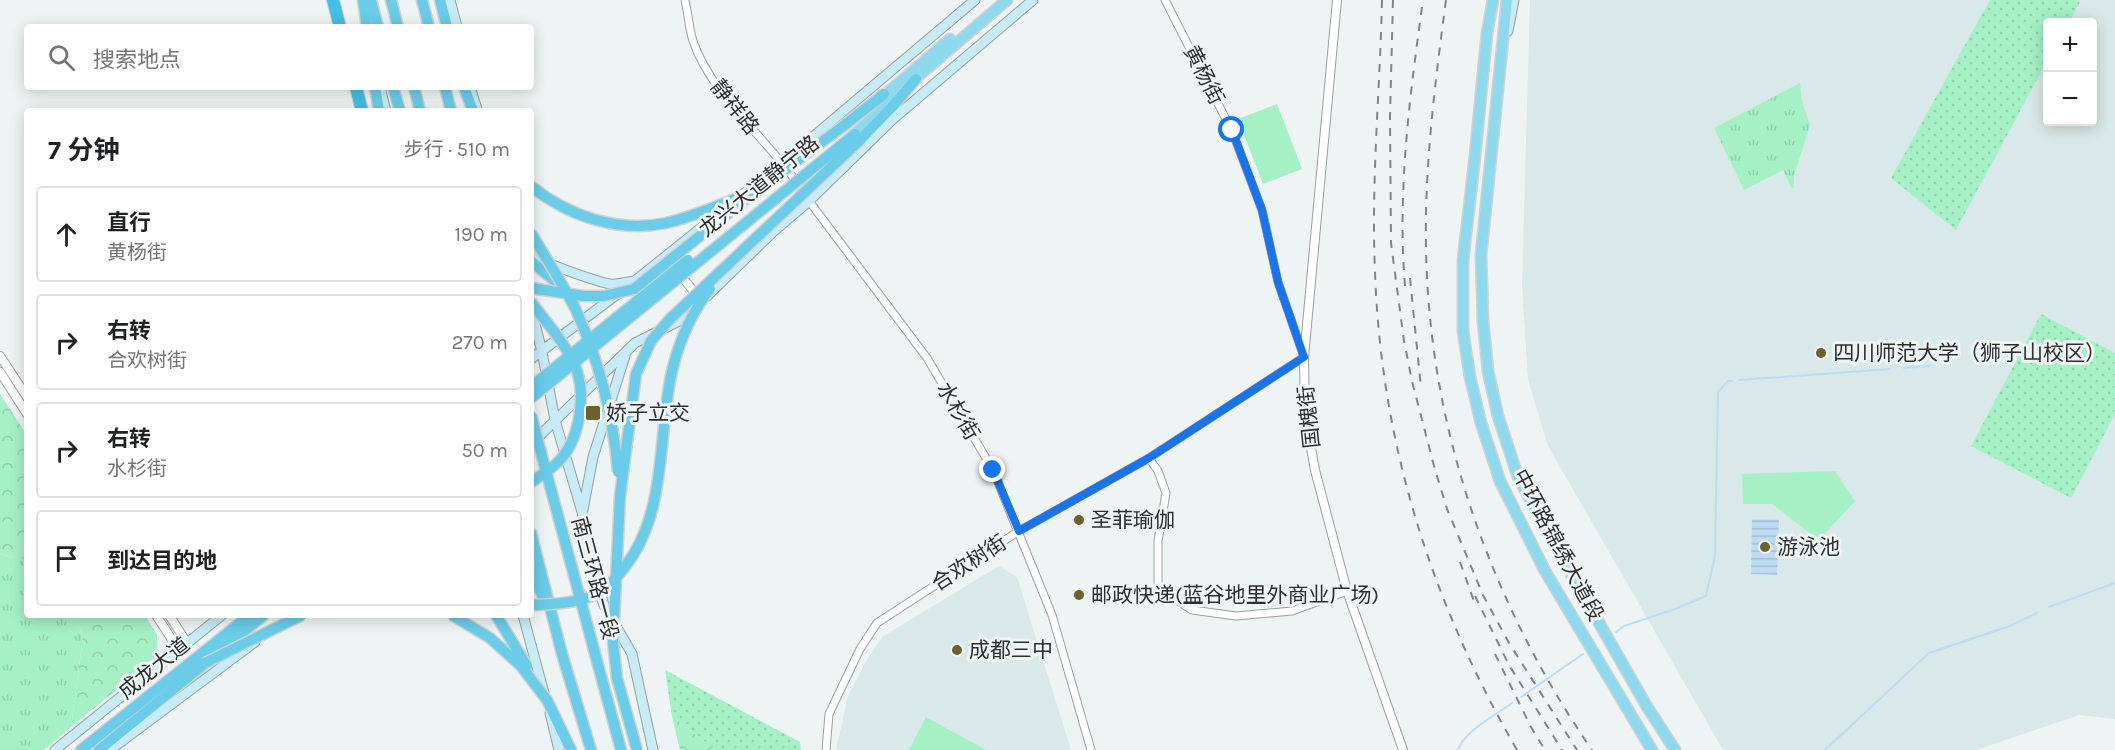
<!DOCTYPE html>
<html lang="zh">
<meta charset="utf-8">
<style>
body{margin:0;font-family:Karla,"Noto Sans SC",sans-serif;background:#f6f6f6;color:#202124}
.controls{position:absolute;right:18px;top:18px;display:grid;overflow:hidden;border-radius:6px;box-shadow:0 3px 15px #0003}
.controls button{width:54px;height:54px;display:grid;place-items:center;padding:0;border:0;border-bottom:2px solid #e0e0e0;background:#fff;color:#202124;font:30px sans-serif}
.stop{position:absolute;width:18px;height:18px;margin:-14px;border:4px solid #1a73e8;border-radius:50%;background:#fff}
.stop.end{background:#1a73e8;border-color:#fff;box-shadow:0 2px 6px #0008}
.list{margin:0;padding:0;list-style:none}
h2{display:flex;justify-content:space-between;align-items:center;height:78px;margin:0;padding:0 24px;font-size:26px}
h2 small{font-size:20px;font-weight:400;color:#757577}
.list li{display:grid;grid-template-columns:39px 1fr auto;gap:18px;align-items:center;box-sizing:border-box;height:96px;margin:0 12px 12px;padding:0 12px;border:2px solid #e0e0e0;border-radius:6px}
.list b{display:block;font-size:22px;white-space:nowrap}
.list p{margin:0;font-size:20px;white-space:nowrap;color:#757577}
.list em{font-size:20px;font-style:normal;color:#757577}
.icon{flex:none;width:33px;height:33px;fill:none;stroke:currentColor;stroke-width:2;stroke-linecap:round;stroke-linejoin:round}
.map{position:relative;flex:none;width:2115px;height:750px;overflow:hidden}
.search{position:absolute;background:#fff;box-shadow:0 3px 15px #0003;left:24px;top:24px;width:510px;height:66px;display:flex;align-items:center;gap:15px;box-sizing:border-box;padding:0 21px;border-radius:6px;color:#757577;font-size:22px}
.panel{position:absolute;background:#fff;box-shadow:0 3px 15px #0003;left:24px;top:108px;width:510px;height:510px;border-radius:6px}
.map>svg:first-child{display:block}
</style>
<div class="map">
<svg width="2115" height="750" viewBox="0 0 2115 750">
<defs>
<pattern id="grass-dots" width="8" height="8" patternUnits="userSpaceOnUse" patternTransform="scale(1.5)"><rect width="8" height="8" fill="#a5f0c5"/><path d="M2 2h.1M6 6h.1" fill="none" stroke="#8eceaa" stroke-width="1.8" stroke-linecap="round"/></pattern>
<pattern id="forest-crowns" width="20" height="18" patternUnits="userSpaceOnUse" patternTransform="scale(1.5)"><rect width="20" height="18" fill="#a5f0c5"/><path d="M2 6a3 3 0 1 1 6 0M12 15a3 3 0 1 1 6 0" fill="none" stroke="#8eceaa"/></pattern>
<pattern id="park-tufts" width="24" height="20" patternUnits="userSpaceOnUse" patternTransform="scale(1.5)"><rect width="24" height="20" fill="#a5f0c5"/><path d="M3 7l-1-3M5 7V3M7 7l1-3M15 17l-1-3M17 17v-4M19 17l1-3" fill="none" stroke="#8eceaa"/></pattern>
<pattern id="water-rules" width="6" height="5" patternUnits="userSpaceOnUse" patternTransform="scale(1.5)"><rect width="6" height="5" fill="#bddcf4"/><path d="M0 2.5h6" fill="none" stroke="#a3bdd2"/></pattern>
</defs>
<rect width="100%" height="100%" fill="#eef4f4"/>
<path fill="#d9e8e8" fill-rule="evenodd" d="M 1530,0 L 2115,0 L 2115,719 L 2079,715 L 1976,750 L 1723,750 L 1548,446 L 1528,380 L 1522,286 ZM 2048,22 L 2092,22 L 2092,122 L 2048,122 Z
M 999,566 L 1017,577 L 1071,750 L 836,750 L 848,696 L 865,663 L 882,637 Z"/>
<path fill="url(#grass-dots)" d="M 1990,0 L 2076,0 L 2080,2 L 2069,22 L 2048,22 L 2047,61 L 1956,230 L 1891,178 Z
M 2041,314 L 2115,353 L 2115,414 L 2071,498 L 1971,446 Z
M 665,670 L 800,742 L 801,750 L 715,750 L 672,716 Z"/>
<path fill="url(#forest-crowns)" d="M 0,394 L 27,435 L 27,562 L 24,559 L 0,554 Z
M 74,615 L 145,615 L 157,635 L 157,657 L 71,727 L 83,637 Z
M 672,716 L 715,750 L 680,750 Z"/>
<path fill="url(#park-tufts)" d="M 1800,83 L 1802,102 L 1810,125 L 1794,175 L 1794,187 L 1792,189 L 1783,170 L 1744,190 L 1714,128 Z
M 0,554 L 24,559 L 27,562 L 27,615 L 74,615 L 83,637 L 71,727 L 44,750 L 0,750 Z"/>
<path fill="#a5f0c5" d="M 1277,104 L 1302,169 L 1263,184 L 1238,119 Z
M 1835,471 L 1855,501 L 1819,540 L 1772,504 L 1743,504 L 1742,474 Z
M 926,717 L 986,750 L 909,750 Z"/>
<path fill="url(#water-rules)" d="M 1752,519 L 1779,520 L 1777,575 L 1751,574 Z"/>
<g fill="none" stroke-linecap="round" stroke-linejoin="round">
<path stroke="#bddcf4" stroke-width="2" d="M 1904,368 L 1930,366
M 1739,380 L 1890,369
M 2049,607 L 2115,583
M 1616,632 L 1624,626 L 1675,609 L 1706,596 L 1715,556 L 1718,392 L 1728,381 L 1732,381
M 1521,697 L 1583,654
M 1458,750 C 1463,732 1497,714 1512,703
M 1825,750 L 1929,653 L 2010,626 L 2037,613"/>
<defs>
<path id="minor" d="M 685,0 C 688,13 689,28 693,41 C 713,100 778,147 809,201 L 927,358 L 993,470 L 1052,615 L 1091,750
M 1149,458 L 1158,471 L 1166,493 L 1158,541 L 1158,588 L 1192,610 L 1236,616 L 1292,611 L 1347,591
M 826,750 L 829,714 L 860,649 L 877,623 L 1019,531 L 1149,458 L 1304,357 L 1278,282 L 1262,210 L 1232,131 L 1165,0"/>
<path id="tertiary" d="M 1337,0 L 1304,357 L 1305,415 L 1315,470 L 1347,591 L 1403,750
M 679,273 L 699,298
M 0,356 L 27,397
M 0,372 L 27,414
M 156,615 L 178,649
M 169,615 L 187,643"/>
<path id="secondary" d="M 450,0 L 457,27
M 1508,31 L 1514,0
M 380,87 L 386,111
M 470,87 L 477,109
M 531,254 C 537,261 598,282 610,284 C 617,285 627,282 634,281
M 706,297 L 774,231 L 809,201 L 893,119 L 1033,0
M 531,307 L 542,352 L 555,420 L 582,512 L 594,574 L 604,605 L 632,654 L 653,750
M 531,359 L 636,280 L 782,163 L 975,0
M 531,444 L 635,343 L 681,320 L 696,306
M 583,510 L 593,457 L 625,356
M 523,615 L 545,697
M 550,713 L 559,750
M 55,750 L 222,615
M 110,750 L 255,642"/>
<path id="primary" d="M 1493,0 L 1487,33 L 1475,156 L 1463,260 L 1463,331 L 1470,377 L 1481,423 L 1500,481 L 1545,571 L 1652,750
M 1507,0 L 1481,255 L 1483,321 L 1488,371 L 1498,416 L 1518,477 L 1562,558 L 1646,705 L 1675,750
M 910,83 L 1007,0
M 878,101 L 950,39
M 855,134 L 899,94"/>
<path id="trunk" d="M 363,0 L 367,27
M 371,0 L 378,27
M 391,0 L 398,27
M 422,0 L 429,27
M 440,0 L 447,27
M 375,87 L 379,111
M 393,87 L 400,111
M 414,87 L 420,111
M 445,87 L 451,111
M 464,87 L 473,111
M 846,124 L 884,94
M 860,140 L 892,107 L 916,79
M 531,261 L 563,288
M 531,533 L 562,654 L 591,750
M 531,570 L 542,595
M 594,650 L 621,750
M 547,700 L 571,750
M 81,750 L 250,615
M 99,750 L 264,615"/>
<path id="motorway" d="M 333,0 L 340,27
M 356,87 L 362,111"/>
</defs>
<use href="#minor" stroke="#9a9f9f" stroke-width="9"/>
<use href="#tertiary" stroke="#9a9f9f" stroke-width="10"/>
<use href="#secondary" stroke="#9a9f9f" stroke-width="11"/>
<use href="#primary" stroke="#d1d1d1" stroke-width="13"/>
<use href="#trunk" stroke="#d1d1d1" stroke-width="13"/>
<use href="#motorway" stroke="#d1d1d1" stroke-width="14"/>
<use href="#minor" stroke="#fff" stroke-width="7"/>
<use href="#tertiary" stroke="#fff" stroke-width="8"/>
<use href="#secondary" stroke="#c7ecf7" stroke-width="9"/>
<use href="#primary" stroke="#8fd9ee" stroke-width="10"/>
<use href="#trunk" stroke="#6acce8" stroke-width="10"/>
<use href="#motorway" stroke="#44bfe3" stroke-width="12"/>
<path stroke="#818585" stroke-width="2" stroke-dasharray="8 8" stroke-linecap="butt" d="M 1382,0 C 1380,91 1371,181 1375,272 C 1381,444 1431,601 1517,750
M 1393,0 L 1390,116 L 1391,243 L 1404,341 L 1412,381 L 1434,466 L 1447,509 L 1483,595 L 1509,643 L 1577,750
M 1446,0 C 1434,91 1422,184 1427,276 C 1435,446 1496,611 1592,750
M 1410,278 L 1421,388
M 1405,286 C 1397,191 1410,94 1423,0
M 1460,562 L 1475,604
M 1475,596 L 1509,665 L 1562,750
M 1495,654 L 1531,727 L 1545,750"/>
<defs>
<path id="trunk-bridge" d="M 531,186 C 568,216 618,233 666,223 C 693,217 719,205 745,195
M 531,233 C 546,258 562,283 575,308 C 599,360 613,415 618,472
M 531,288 L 583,296 L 604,296 L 634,289 L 756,191 L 846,124
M 531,302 C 547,323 568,346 577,371 C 586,400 579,442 557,463 C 550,470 540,476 531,482
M 531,387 L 688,260
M 531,398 L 855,134
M 531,415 L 594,650
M 531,604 L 536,605 C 555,604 576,603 594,595 C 607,589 616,579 624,568 C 668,513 657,437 672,371 C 679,342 692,312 710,289
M 452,615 L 490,638 L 521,666 L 547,700
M 496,615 L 527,666
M 205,663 L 302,615
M 637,750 L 617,678 L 613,642 L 620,496 L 636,374 L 651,341 L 670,319 L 860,140"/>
</defs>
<use href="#trunk-bridge" stroke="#d1d1d1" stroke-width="13" stroke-linecap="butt"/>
<use href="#trunk-bridge" stroke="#6acce8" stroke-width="10"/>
</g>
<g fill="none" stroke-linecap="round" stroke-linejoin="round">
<path stroke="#1a73e8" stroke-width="8" d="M 993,470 L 1019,531 L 1149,458 L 1304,357 L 1278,282 L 1262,210 L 1232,130"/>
</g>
<g fill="#6c602d" stroke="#eef4f4" stroke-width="2">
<circle cx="1821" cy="353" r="6"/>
<rect x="585" y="405" width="16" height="16" rx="3"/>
<circle cx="1079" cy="520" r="6"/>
<circle cx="1765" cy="547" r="6"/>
<circle cx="1079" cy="595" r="6"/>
<circle cx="957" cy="650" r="6"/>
</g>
<g text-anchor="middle" stroke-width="6" stroke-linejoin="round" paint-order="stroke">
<g font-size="21" fill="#2d2f2f" stroke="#eef4f4">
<text transform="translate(1204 75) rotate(63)" y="7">黄杨街</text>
<text transform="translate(735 107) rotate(52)" y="7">静祥路</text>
<text transform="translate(759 186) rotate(-39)" y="7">龙兴大道静宁路</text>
<text transform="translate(958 411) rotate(60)" y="7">水杉街</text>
<text transform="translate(1309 417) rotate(-96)" y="7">国槐街</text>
<text transform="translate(1558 545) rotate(62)" y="7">中环路锦绣大道段</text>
<text transform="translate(969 563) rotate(-33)" y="7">合欢树街</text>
<text transform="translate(595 578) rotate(75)" y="7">南三环路一段</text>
<text transform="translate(154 668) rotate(-39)" y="7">成龙大道</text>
</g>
<g font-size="21" fill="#2d2f2f" stroke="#eef4f4" text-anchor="start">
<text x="1833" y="360">四川师范大学（狮子山校区）</text>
<text x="606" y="420">娇子立交</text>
<text x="1091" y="527">圣菲瑜伽</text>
<text x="1777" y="554">游泳池</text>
<text x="1091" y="602">邮政快递(蓝谷地里外商业广场)</text>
<text x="969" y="657">成都三中</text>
</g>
</g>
</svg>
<div class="controls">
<button>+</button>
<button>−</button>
</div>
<div class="stop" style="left:1232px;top:130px"></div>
<div class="stop end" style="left:993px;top:470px"></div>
<div class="search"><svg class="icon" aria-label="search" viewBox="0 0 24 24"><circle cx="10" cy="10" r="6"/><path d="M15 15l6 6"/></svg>搜索地点</div>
<section class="panel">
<h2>7 分钟<small>步行 · 510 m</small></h2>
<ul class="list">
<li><svg class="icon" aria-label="ahead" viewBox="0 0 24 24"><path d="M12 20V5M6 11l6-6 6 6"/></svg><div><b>直行</b><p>黄杨街</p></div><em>190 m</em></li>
<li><svg class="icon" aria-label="right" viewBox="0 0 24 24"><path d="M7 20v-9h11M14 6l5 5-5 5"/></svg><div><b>右转</b><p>合欢树街</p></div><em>270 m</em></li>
<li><svg class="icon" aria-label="right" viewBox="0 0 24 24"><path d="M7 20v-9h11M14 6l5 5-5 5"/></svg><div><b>右转</b><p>水杉街</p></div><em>50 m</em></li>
<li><svg class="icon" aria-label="arrive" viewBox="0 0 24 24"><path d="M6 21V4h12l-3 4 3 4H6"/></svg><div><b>到达目的地</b></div></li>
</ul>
</section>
</div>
